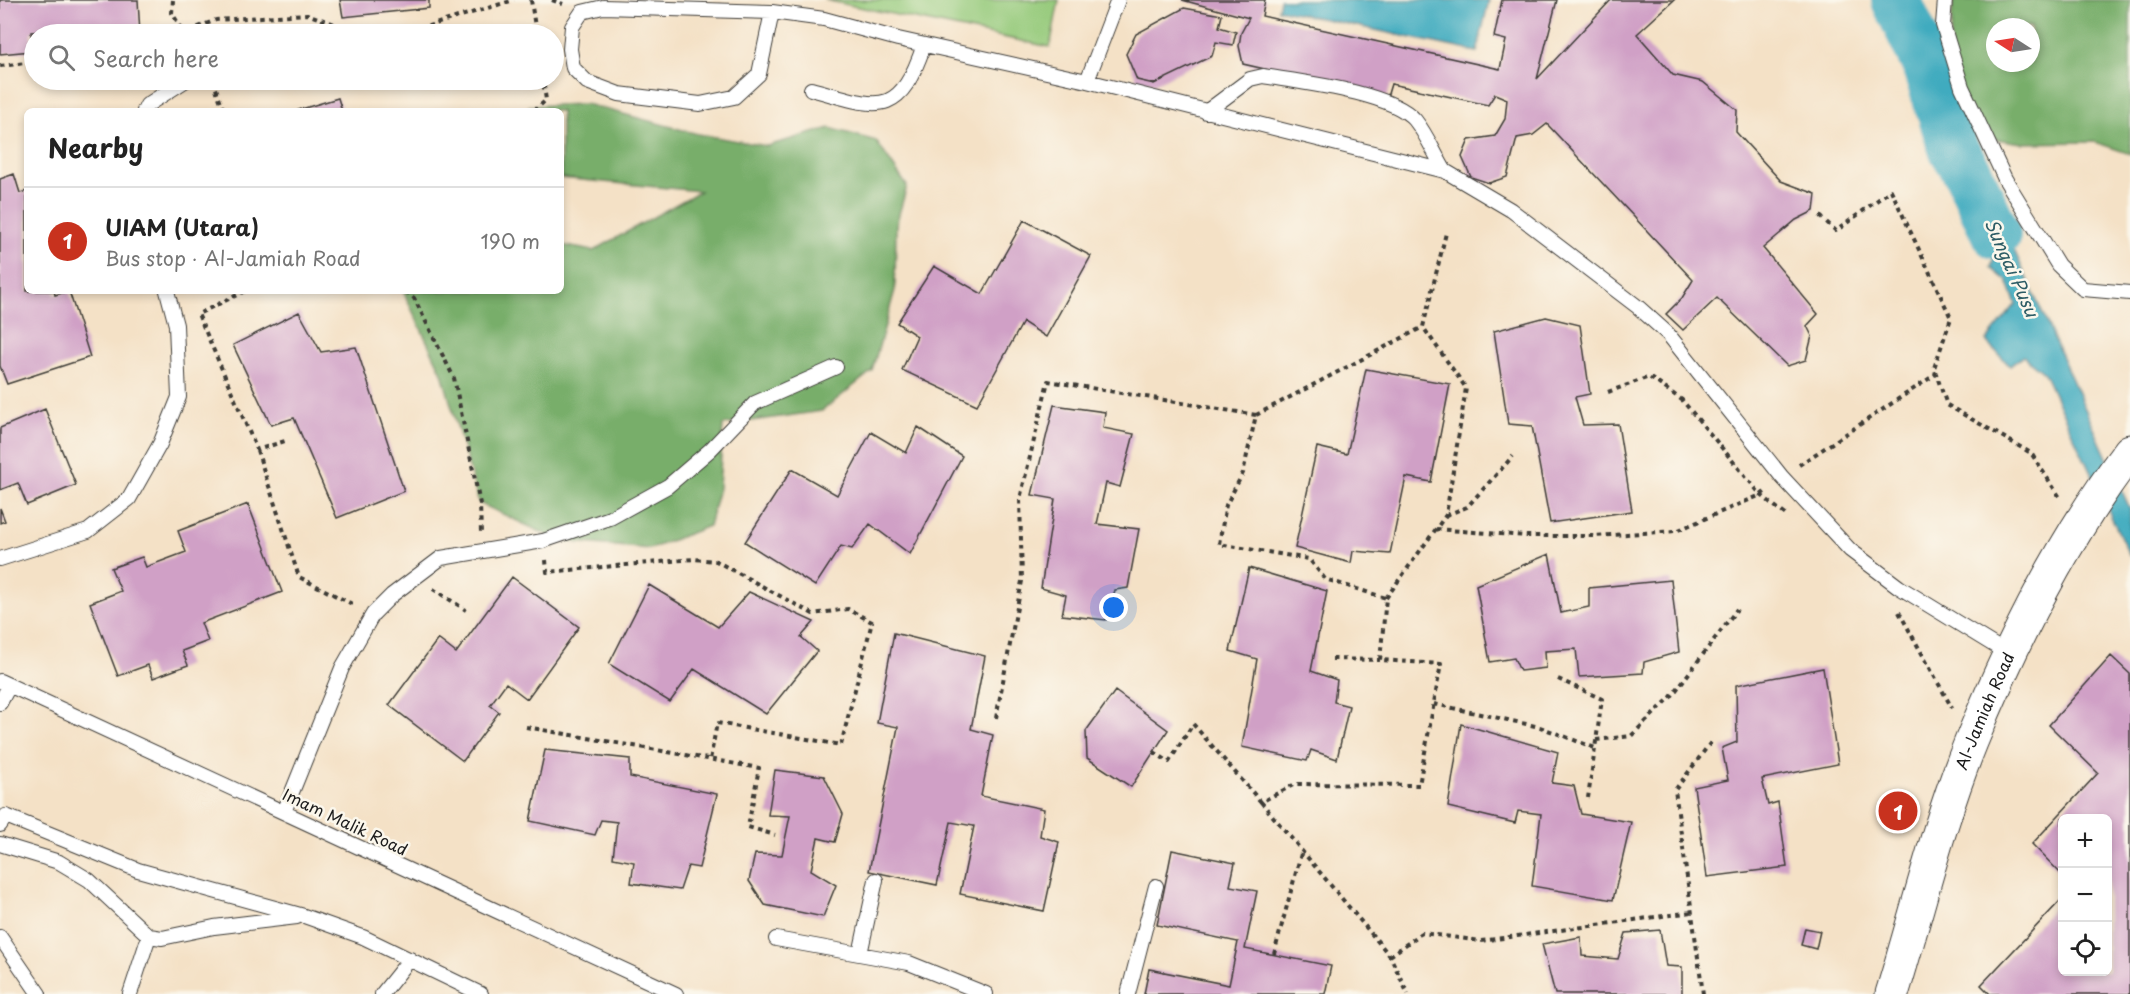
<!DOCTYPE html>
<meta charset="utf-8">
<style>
body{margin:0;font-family:"Playpen Sans",sans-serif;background:#f2f2f2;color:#222}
.controls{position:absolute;right:18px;bottom:18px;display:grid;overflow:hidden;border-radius:9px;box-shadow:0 3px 9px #0003}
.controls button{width:54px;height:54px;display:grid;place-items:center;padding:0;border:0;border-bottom:2px solid #e0e0e0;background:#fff;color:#222;font:30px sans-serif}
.compass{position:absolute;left:1986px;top:18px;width:54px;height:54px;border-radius:50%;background:#fff;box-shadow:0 3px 9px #0003;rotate:282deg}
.you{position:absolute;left:1114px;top:608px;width:21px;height:21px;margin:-15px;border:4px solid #fff;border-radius:50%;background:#1a73e8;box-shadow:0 0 0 9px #1a73e833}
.badge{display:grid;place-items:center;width:39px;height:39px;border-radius:50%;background:#c8321e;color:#fff;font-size:20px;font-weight:700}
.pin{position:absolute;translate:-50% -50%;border:3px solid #fff;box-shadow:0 2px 6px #0006}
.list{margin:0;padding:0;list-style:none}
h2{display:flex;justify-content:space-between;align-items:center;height:78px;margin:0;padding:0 24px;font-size:26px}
h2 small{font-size:20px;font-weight:400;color:#767676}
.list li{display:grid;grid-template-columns:39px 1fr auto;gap:18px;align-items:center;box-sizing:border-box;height:108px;padding:0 24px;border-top:2px solid #e0e0e0}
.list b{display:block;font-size:22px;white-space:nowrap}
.list p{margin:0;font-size:20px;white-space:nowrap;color:#767676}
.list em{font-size:20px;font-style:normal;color:#767676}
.icon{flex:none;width:33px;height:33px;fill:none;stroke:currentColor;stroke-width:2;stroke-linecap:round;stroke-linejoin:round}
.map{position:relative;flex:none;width:2130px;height:994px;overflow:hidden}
.search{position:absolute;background:#fff;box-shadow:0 3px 9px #0003;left:24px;top:24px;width:540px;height:66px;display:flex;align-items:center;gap:15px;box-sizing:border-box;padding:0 21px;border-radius:33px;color:#767676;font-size:22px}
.panel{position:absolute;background:#fff;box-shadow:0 3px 9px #0003;left:24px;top:108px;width:540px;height:186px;border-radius:9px}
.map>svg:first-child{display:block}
</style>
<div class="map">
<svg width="2130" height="994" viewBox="0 0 2130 994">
<rect width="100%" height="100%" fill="#fbf7ec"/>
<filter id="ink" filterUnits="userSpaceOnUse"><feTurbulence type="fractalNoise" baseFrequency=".0167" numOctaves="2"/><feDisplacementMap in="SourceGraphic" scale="12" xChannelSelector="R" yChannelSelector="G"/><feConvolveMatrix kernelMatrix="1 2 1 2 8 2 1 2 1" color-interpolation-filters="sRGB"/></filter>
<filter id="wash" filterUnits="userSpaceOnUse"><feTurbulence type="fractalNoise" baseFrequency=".008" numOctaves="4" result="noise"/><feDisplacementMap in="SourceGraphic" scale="24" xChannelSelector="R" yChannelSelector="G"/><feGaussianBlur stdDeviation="1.35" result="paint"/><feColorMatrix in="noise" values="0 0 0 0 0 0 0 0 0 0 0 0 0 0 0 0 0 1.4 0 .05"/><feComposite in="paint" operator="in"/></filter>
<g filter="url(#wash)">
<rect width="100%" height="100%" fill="#f4e1c6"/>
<path fill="#96ca7b" stroke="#59734c" stroke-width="1.5" d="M 825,0 L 1059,0 L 1050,47 Z"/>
<path fill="#78ae6b" stroke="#4a6544" stroke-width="1.5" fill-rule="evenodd" d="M 1953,0 L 2130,0 L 2130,154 L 2095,142 L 2022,143 L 1968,135 L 1949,70 ZM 1995,27 L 2031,27 L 2031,63 L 1995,63 Z
M 586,104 L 698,134 L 767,146 L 830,128 L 876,141 L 907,186 L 896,225 L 895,290 L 872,371 L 822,411 L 723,425 L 719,488 L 709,526 L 650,549 L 560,541 L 479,503 L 442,373 L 403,291 L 561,291 L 561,245 L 593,251 L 700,191 L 561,178 L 561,111 L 527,111 L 529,106 Z"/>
<path fill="#3fabbf" stroke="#2e646e" stroke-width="1.5" d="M 1280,0 L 1489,0 L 1477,52 L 1278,9 Z
M 1976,165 L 2130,509 L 2130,557 L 2044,373 L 2023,356 L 2010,366 L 1986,341 L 2016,304 L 2007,281 L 1991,268 L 1998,243 L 1960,180 Z"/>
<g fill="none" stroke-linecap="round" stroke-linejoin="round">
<path stroke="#3fabbf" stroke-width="50" d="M 1896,0 L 1926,64 L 1953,148 L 1968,173 L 1996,234"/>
</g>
<g id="blocks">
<path fill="#d0a0c6" d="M 0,0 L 138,0 L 140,34 L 63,34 L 63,30 L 31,32 L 32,51 L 0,54 Z
M 340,0 L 429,0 L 429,8 L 343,17 Z
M 1182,0 L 1265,0 L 1262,16 L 1500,69 L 1506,40 L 1494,37 L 1502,0 L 1557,0 L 1537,79 L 1611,0 L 1674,0 L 1637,34 L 1673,75 L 1703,82 L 1737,110 L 1736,132 L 1781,181 L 1816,194 L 1814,211 L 1796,220 L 1763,248 L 1818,314 L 1807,326 L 1812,336 L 1806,360 L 1787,366 L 1717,298 L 1683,330 L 1666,314 L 1682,298 L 1693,280 L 1547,124 L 1533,135 L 1517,138 L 1507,177 L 1489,183 L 1471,177 L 1462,157 L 1469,140 L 1495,136 L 1505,119 L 1507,99 L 1495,94 L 1488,105 L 1391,84 L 1387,97 L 1243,64 L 1239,46 L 1241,33 L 1249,18 Z
M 1184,8 L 1222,15 L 1219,27 L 1236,32 L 1233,45 L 1216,42 L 1212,56 L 1154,84 L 1137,80 L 1126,54 L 1136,34 Z
M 338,98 L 342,111 L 298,111 L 298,110 Z
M 14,174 L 20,193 L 27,191 L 27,291 L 54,291 L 55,295 L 69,291 L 90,357 L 7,384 L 0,366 L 0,179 Z
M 1024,220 L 1091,256 L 1046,337 L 1023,322 L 977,405 L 902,370 L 917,336 L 897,323 L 934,266 L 982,294 Z
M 299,312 L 321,352 L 356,347 L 404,491 L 337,518 L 294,418 L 271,425 L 233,345 Z
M 1546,317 L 1580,325 L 1590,394 L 1575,397 L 1583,425 L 1618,424 L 1632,511 L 1550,523 L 1532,426 L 1508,424 L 1494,331 Z
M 1366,369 L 1450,384 L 1431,482 L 1406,477 L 1390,554 L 1353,551 L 1351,563 L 1295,548 L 1317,447 L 1347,454 Z
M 1054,405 L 1105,412 L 1103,428 L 1134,434 L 1120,487 L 1106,483 L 1097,524 L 1139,529 L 1128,588 L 1115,590 L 1106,620 L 1062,615 L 1066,595 L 1041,588 L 1055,499 L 1032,495 Z
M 45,409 L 76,485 L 27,505 L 18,483 L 0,490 L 0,428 Z
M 918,427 L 962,456 L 910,554 L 870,524 L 852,549 L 841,546 L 815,586 L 745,542 L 792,469 L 837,495 L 871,432 L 906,453 Z
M 248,504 L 282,592 L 201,623 L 208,641 L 182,651 L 188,665 L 153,678 L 148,665 L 118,676 L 90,603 L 121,591 L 111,568 L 142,557 L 146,567 L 186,552 L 178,531 Z
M 0,508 L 5,521 L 0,523 Z
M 1549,554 L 1561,613 L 1589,607 L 1589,588 L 1671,580 L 1679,652 L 1644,662 L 1643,673 L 1579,677 L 1576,649 L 1545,651 L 1546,668 L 1520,671 L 1514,658 L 1490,662 L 1476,585 Z
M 1249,568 L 1327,591 L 1311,671 L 1337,680 L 1334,702 L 1349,706 L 1337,759 L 1311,750 L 1307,761 L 1242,747 L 1257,659 L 1230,651 Z
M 512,577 L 579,627 L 527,699 L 506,683 L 490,705 L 499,712 L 463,761 L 389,705 L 438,639 L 456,653 Z
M 649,585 L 718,627 L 749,592 L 814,622 L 801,637 L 817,651 L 766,714 L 694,669 L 670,702 L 609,664 Z
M 894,633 L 985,656 L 971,729 L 993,735 L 981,796 L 1044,809 L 1040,836 L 1059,842 L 1044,911 L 960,894 L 974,826 L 951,822 L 937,885 L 869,871 L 898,727 L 877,723 Z
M 2111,656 L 2130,674 L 2130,994 L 1990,994 L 1981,985 L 2062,899 L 2062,972 L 2108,972 L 2108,818 L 2062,818 L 2062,875 L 2032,844 L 2098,773 L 2049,725 Z
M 1823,668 L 1838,764 L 1762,779 L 1768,805 L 1778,802 L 1787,867 L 1707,877 L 1694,787 L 1728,780 L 1722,748 L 1737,742 L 1736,685 Z
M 1115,691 L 1168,730 L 1131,787 L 1087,758 L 1086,731 Z
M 1461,724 L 1558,752 L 1552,783 L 1574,786 L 1581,814 L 1631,822 L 1613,900 L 1532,886 L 1541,814 L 1518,811 L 1515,823 L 1448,807 Z
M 545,750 L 630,759 L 630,777 L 717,794 L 699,868 L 688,866 L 680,890 L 631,883 L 634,862 L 613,858 L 617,822 L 601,820 L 595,835 L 530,821 Z
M 775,770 L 824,776 L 843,814 L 835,842 L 818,838 L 811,870 L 836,885 L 823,917 L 765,905 L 749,881 L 755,854 L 782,855 L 790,816 L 768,815 Z
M 1172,850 L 1235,863 L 1230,886 L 1257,891 L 1245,949 L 1331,966 L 1325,994 L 1144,994 L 1149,969 L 1229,985 L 1238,942 L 1157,925 Z
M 1805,928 L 1820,931 L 1816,949 L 1801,945 Z
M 1660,930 L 1666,966 L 1682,967 L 1682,994 L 1555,994 L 1542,944 L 1581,937 L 1582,956 L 1618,959 L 1626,933 Z"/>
</g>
</g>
<g filter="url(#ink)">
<use href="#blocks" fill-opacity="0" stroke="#3c3a36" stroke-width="1.5"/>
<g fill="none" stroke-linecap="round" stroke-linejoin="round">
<defs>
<path id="service" d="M 1945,0 L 1943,25 L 1962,87 L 2005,179 L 2058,265 L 2083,289 L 2130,293
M 772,12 L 759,74 L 734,97 L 700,104 L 619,94 L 587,82 L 573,68 L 570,49 L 572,27 L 582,12 L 603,7 L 772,12 L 824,19 L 898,39 L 1087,81 L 1445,171 L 1511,210 L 1638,307 L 1668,334 L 1782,477 L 1850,550 L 1899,587 L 2010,655
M 1087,81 L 1118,0
M 811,89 C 878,107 898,121 924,45
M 144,111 L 147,105 L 186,80
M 1206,112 L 1250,79 L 1263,76 C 1299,82 1392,92 1415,120 C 1427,135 1435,155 1445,171
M 0,559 L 88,531 L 129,499 L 160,444 L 179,397 L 176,325 L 167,291
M 0,681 L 676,994
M 0,703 L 9,686
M 284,812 L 342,668 L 373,614 L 392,595 L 441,558 L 543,541 L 610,518 L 668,486 L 710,450 L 755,403 L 836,367
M 0,825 L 6,816 L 138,870 L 304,916 L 363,937 L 481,994
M 0,844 L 59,862 L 89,880 L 149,936
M 0,937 L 39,994
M 776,939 L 909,963 L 986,994
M 860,954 L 876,880
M 130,994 L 149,936 L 162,938 L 214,927 L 297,917
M 382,994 L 410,959
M 1128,994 L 1156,886"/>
<g id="tertiary">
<path id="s1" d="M 1892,994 C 1918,910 1938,823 1971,742 C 2013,639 2063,539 2130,451"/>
</g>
</defs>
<use href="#service" stroke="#3c3a36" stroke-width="16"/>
<use href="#tertiary" stroke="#3c3a36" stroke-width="35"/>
<path stroke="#3c3a36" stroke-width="4" stroke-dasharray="4.5 4.5" stroke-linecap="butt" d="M 173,0 L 172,13 L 185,34
M 531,0 L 536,34
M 552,0 L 563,4
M 181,34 L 216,20 L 307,14 L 362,34
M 402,34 L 514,0
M 0,66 L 34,62
M 213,80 L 224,111
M 534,111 L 546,100 L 543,80
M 1820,216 L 1836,231 L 1891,190 L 1951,318 L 1934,368 L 1947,405 L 2031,453 L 2061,499
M 245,291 L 198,314 L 257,450 L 288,440
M 406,291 L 414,298 L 454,378 L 480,504 L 481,533
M 1608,392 L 1649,377 L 1682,400 L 1761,495 L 1787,516
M 1256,415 L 1423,327
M 257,450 L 299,577 L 356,606
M 1799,465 L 1936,374
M 1446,515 L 1467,507 L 1513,456
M 1436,529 L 1526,536 L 1594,536 L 1676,531 L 1761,495 L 1767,490
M 546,560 L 547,572 L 694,559 L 716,561 L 813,614 L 848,609 L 872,622 L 841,745 L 717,723 L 710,760
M 433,589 L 466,610
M 1386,598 L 1446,515 L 1466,388 L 1423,327 L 1446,233
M 1899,612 L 1952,708
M 1332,659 L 1380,660
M 1558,679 L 1602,699 L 1588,798
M 1434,704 L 1540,727 L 1595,748
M 996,718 L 1022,581 L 1020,499 L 1048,381 L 1256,415 L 1243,473 L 1226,505 L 1219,544 L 1309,559 L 1325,579 L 1386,598 L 1380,660 L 1441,664 L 1419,785 L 1295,784 L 1261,802 L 1390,956 L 1408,994
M 526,727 L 759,768 L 748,827 L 775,835
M 1596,740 L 1631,736 L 1671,697 L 1737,609
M 1154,752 L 1169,762 L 1193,724 L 1261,802
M 1274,954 L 1302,850
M 1390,956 L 1422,933 L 1481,941 L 1692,912
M 1703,994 L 1675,790 L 1711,742"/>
<use href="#service" stroke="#fff" stroke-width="14"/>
<use href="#tertiary" stroke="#fff" stroke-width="33"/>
</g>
</g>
<g text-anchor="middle" stroke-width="5" stroke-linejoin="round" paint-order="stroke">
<g font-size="16" fill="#1c1c1c" stroke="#fbf7ec">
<text dy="6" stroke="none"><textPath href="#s1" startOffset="298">Al-Jamiah Road</textPath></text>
<text transform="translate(345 822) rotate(25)" y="6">Imam Malik Road</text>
</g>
<g font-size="18" font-style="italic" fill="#2c5c65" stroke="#fbf7ec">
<text transform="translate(2011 268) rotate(66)" y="6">Sungai Pusu</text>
</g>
</g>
</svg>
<div class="controls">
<button>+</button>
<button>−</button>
<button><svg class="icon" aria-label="locate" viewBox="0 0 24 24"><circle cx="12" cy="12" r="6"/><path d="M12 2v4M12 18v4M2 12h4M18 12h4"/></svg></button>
</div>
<svg class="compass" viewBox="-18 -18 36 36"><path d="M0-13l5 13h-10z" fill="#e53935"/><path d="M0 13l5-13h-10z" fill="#767676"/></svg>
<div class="you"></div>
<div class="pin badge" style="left:1898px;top:811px">1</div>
<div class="search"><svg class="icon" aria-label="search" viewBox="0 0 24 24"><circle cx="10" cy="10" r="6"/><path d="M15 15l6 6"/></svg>Search here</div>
<section class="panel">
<h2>Nearby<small></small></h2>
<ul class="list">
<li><span class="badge">1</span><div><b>UIAM (Utara)</b><p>Bus stop · Al-Jamiah Road</p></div><em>190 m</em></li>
</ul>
</section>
</div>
